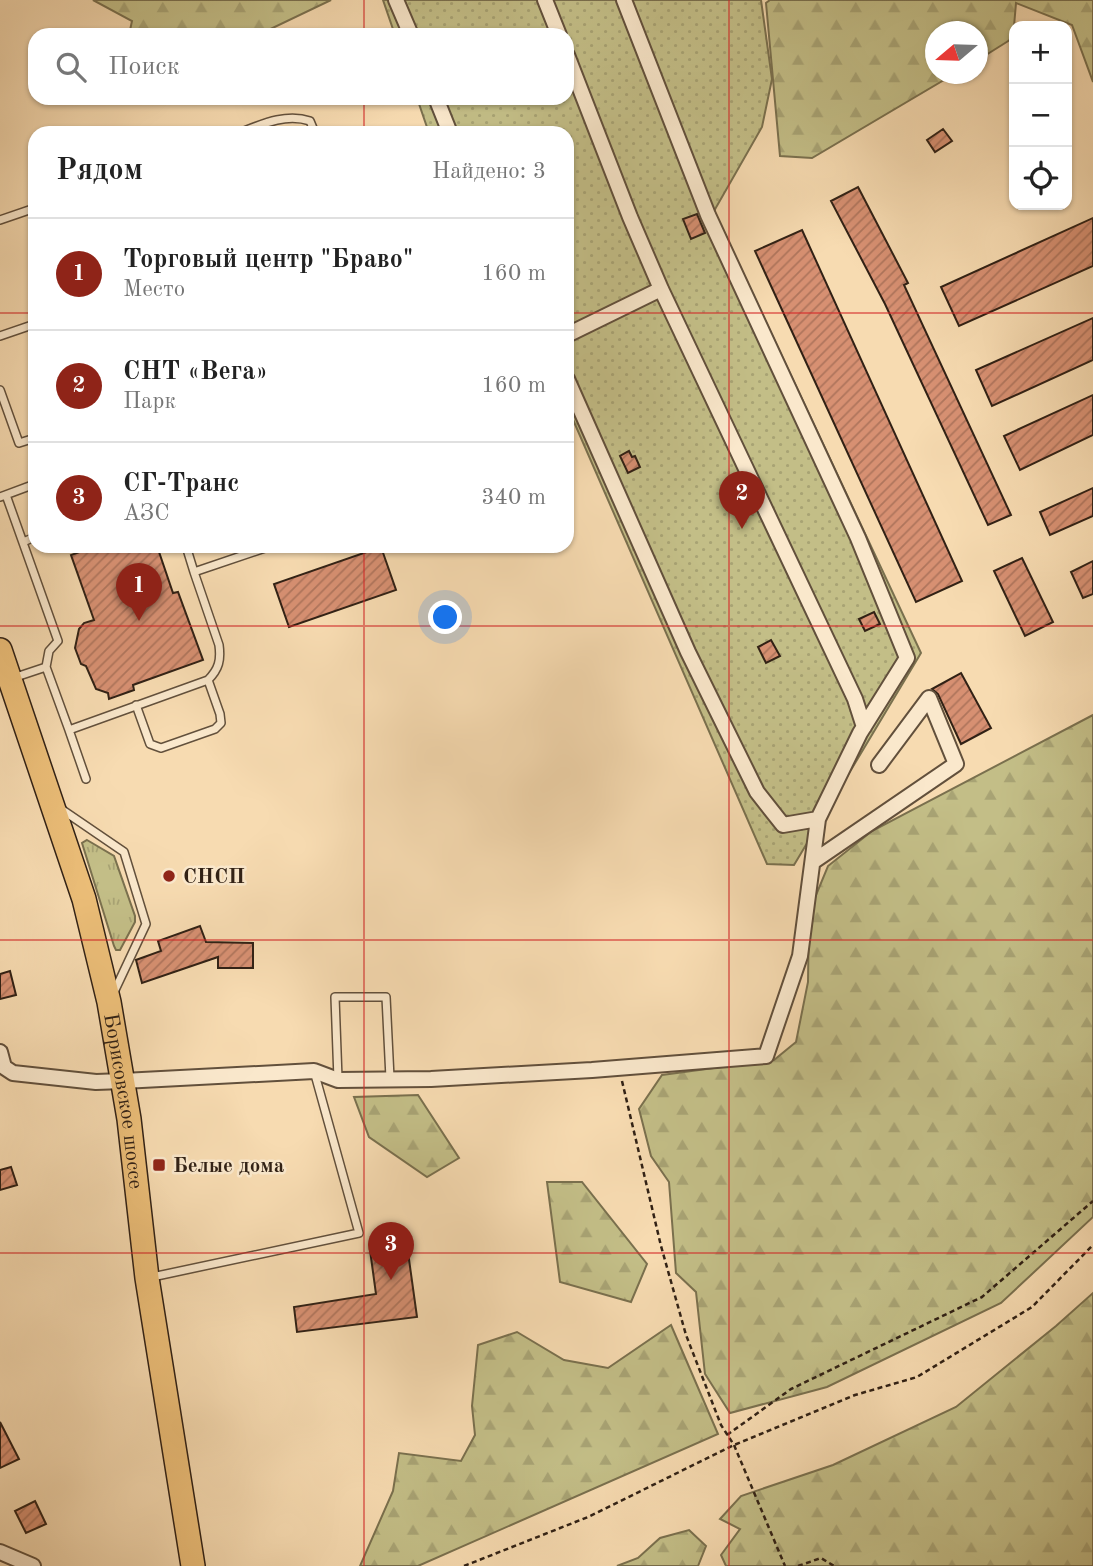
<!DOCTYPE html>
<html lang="ru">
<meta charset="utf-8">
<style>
body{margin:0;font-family:"Old Standard TT",serif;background:#f6f6f6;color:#222}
.controls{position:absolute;right:21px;top:21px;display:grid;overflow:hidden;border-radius:14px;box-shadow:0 2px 5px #0004}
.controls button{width:63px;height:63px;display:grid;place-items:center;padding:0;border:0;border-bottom:2px solid #e0e0e0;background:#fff;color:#222;font:35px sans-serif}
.compass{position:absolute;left:925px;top:21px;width:63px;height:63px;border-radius:50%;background:#fff;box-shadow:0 2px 5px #0004;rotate:251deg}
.you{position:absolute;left:446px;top:618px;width:24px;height:24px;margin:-18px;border:5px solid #fff;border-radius:50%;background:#1a73e8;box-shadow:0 0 0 10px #1a73e833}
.badge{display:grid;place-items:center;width:46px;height:46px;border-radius:50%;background:#8f2418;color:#fff;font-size:23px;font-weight:700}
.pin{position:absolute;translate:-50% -58px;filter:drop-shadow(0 2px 4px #0008)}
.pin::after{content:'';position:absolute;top:37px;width:24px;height:21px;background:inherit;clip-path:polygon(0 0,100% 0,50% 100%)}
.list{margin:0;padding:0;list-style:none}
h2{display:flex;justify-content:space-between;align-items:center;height:91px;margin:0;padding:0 28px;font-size:30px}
h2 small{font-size:23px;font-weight:400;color:#767676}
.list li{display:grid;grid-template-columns:46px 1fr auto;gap:21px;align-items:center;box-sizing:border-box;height:112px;padding:0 28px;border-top:2px solid #e0e0e0}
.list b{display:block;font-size:26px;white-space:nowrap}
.list p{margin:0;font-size:23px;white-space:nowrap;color:#767676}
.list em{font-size:23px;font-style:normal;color:#767676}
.icon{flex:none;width:38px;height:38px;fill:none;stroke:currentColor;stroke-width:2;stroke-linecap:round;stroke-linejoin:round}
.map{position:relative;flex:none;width:1093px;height:1566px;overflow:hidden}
.search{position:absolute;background:#fff;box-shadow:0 2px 5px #0004;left:28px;top:28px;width:546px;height:77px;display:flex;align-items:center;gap:18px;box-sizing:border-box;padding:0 24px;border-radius:21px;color:#767676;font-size:26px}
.panel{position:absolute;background:#fff;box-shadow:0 2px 5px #0004;left:28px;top:126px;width:546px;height:427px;border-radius:21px}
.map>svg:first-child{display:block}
</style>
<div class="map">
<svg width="1093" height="1566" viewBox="0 0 1093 1566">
<defs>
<pattern id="grass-tufts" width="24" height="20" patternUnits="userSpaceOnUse" patternTransform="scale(1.75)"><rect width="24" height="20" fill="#c3be87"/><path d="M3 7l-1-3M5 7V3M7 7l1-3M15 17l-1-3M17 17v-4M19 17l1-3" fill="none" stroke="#a8a374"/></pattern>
<pattern id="forest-firs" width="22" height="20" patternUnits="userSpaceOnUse" patternTransform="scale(1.75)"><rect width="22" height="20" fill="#c3be87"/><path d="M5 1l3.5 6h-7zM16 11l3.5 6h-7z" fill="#a8a374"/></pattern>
<pattern id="garden-dots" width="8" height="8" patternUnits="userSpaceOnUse" patternTransform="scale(1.75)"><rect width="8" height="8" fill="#c3be87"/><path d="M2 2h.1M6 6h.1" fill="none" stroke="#a8a374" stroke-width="1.8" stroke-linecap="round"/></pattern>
<pattern id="building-hatch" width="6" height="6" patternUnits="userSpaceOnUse" patternTransform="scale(1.75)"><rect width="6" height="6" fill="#d79072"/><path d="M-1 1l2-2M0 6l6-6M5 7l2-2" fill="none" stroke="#af755c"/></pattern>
</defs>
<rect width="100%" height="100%" fill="#f7dbb1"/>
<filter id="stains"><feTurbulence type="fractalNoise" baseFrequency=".00286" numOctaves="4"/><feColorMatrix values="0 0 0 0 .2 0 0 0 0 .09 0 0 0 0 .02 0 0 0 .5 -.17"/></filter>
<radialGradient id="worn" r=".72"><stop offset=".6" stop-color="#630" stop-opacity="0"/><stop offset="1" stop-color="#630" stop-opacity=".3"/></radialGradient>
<path fill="url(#grass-tufts)" stroke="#7a704e" stroke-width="2" d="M 87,840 L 114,856 L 135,916 L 135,922 L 120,950 L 116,950 L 114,946 L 82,843 Z"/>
<path fill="url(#forest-firs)" stroke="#7a704e" stroke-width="2" d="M 93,0 L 331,0 L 258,35 L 129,35 L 132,21 Z
M 770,0 L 1093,0 L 1093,82 L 1072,25 L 1016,3 L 1013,38 L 978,60 L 978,32 L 936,32 L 936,74 L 954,74 L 812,158 L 780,156 L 766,3 Z
M 1093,715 L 1093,1217 L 1001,1303 L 827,1387 L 730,1413 L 705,1374 L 696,1292 L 676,1273 L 669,1182 L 651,1156 L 639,1109 L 662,1075 L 774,1060 L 796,1042 L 808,982 L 809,912 L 828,866 L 872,831 Z
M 418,1095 L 459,1158 L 427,1177 L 369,1137 L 354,1097 Z
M 547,1182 L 582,1182 L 647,1264 L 631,1302 L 560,1282 Z
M 1093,1293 L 1093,1566 L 726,1566 L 721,1555 L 740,1529 L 720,1519 L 741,1496 L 833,1465 L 956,1407 L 1056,1326 Z
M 671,1325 L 718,1434 L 418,1566 L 360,1566 L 393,1491 L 399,1453 L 461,1461 L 475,1435 L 472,1406 L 478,1345 L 517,1332 L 564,1360 L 608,1368 Z
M 689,1530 L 706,1546 L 698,1566 L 617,1566 L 638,1558 L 660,1538 Z"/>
<path fill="url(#garden-dots)" stroke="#7a704e" stroke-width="2" d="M 383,0 L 761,0 L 772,79 L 762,127 L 714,211 L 921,653 L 794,865 L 767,864 L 567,406 L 567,133 L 429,133 L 417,98 L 567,98 L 567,35 L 395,35 Z"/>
<path fill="url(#building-hatch)" stroke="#312115" stroke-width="2" d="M 943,129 L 952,141 L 935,152 L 927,140 Z
M 858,187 L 908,283 L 904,285 L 1011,515 L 988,525 L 885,304 L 831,201 Z
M 697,214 L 705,233 L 691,239 L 683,219 Z
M 1093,218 L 1093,266 L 959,326 L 941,287 Z
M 802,230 L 962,581 L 916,602 L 755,251 Z
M 1093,318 L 1093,360 L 992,406 L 976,370 Z
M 1093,395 L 1093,435 L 1020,470 L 1004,436 Z
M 629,451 L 632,457 L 635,456 L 640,467 L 628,473 L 620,456 Z
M 1093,488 L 1093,516 L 1050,535 L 1040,512 Z
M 96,546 L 157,546 L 173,593 L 178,592 L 203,660 L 133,685 L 134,690 L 109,699 L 108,693 L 96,689 L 86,666 L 81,664 L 75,648 L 79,629 L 84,623 L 94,620 L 71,555 Z
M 381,547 L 396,590 L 289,627 L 274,584 Z
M 1022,558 L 1053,622 L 1025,636 L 994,571 Z
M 1093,561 L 1093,594 L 1083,598 L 1071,572 Z
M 874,612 L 880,624 L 865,631 L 859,619 Z
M 771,640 L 780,656 L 766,663 L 758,647 Z
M 961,673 L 991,728 L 961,744 L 938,694 L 932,689 Z
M 200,926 L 206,942 L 253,943 L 253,968 L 218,968 L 218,957 L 142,983 L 136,960 L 161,951 L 158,941 Z
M 10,971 L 16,995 L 0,999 L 0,974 Z
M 11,1167 L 17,1185 L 0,1190 L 0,1170 Z
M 407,1245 L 417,1317 L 297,1332 L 294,1307 L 376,1294 L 370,1250 Z
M 0,1422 L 19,1459 L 0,1468 Z
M 35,1501 L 46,1524 L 26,1533 L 15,1511 Z"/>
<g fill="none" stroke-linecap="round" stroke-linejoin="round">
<defs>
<path id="service" d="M 239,133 C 262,124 286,113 310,121 L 315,133
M 0,220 L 35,208
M 0,336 L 35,324
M 0,390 L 19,443 L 35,438
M 6,495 L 58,641 L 49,651 L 46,667 L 69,730 L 208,680 C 219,669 221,660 219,645 L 194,572
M 0,497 L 35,484
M 23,542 L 35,537
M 186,546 L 194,572 L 271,546
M 13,678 L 46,667
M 136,705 L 150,744 L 161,748 L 215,729 L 221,723 L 220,714 L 208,680
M 69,730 L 86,779
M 61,809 L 124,852 L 146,924 L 114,992
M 338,1079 L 335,997 L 386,997 L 390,1078
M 152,1277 L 359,1233 L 314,1071"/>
<path id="minor" d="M 396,0 L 411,35
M 545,0 L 559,35
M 567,55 L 630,217 L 661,289 L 855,699 L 864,727
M 436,98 L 450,133
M 567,335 L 661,289
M 567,379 L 688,652 L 757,792 L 783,825 L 818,819
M 814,861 L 956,764 L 929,698 L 879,765
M 0,1052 L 4,1067 L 13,1073 L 96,1082 L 123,1081 L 314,1071 L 338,1080 L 431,1079 L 592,1070 L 766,1056 L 800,956 L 818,819 L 860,733 L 907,658 L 858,538 L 708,215 L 624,0
M 0,1552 L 33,1566"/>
<g id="primary">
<path id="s1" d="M 0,650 L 84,899 L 109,1002 L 129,1119 L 147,1278 L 193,1566"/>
</g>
</defs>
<use href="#service" stroke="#62503c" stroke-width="10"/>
<use href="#minor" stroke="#62503c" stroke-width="18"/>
<use href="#primary" stroke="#312115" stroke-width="26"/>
<path stroke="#312115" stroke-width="2.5" stroke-dasharray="5 3.5" stroke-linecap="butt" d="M 622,1081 L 661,1246 L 686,1335 L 721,1425 L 734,1445 L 785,1566
M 727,1435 L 791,1389 L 982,1297 L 1093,1201
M 464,1566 L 588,1517 L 734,1445 L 855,1395 L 917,1377 L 1032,1307 L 1093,1245
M 798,1566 L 821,1558 L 834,1566"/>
<use href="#service" stroke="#fae8cc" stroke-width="7"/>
<use href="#minor" stroke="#fae8cc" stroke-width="14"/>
<use href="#primary" stroke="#ecbe78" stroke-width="23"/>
</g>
<path fill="none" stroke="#d62828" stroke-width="2" stroke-opacity="0.55" d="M 364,0 L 364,35M 729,0 L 729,1566M 364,98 L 364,133M 0,313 L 35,313M 567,313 L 1093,313M 364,546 L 364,1566M 0,626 L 1093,626M 0,940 L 1093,940M 0,1253 L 1093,1253"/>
<g fill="#8f2418" stroke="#fae8cc" stroke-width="2.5">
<circle cx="169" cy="876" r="7"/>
<rect x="152" y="1158" width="14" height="14" rx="3.5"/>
</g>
<g text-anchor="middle" stroke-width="5" stroke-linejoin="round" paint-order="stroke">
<g font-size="21" font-weight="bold" fill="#312115" stroke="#fae8cc" text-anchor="start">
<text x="183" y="883">СНСП</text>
<text x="173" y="1172">Белые дома</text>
</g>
<g font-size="21" fill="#312115" stroke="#fae8cc">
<text dy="7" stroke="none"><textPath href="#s1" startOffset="469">Борисовское шоссе</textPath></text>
</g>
</g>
<rect width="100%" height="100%" filter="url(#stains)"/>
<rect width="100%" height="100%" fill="url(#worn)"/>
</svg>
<div class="controls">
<button>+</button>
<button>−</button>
<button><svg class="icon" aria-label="locate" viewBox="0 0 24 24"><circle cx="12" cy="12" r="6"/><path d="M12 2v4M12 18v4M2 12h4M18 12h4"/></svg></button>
</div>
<svg class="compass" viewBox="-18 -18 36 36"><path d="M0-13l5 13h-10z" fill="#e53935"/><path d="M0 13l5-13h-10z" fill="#767676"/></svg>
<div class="you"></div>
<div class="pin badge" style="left:139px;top:621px">1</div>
<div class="pin badge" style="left:742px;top:529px">2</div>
<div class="pin badge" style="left:391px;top:1280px">3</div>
<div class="search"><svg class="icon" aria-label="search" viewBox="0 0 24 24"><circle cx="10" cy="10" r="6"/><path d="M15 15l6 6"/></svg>Поиск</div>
<section class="panel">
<h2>Рядом<small>Найдено: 3</small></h2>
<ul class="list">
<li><span class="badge">1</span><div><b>Торговый центр &quot;Браво&quot;</b><p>Место</p></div><em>160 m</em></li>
<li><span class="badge">2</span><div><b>СНТ «Вега»</b><p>Парк</p></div><em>160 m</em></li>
<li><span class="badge">3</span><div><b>СГ-Транс</b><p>АЗС</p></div><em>340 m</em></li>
</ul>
</section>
</div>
